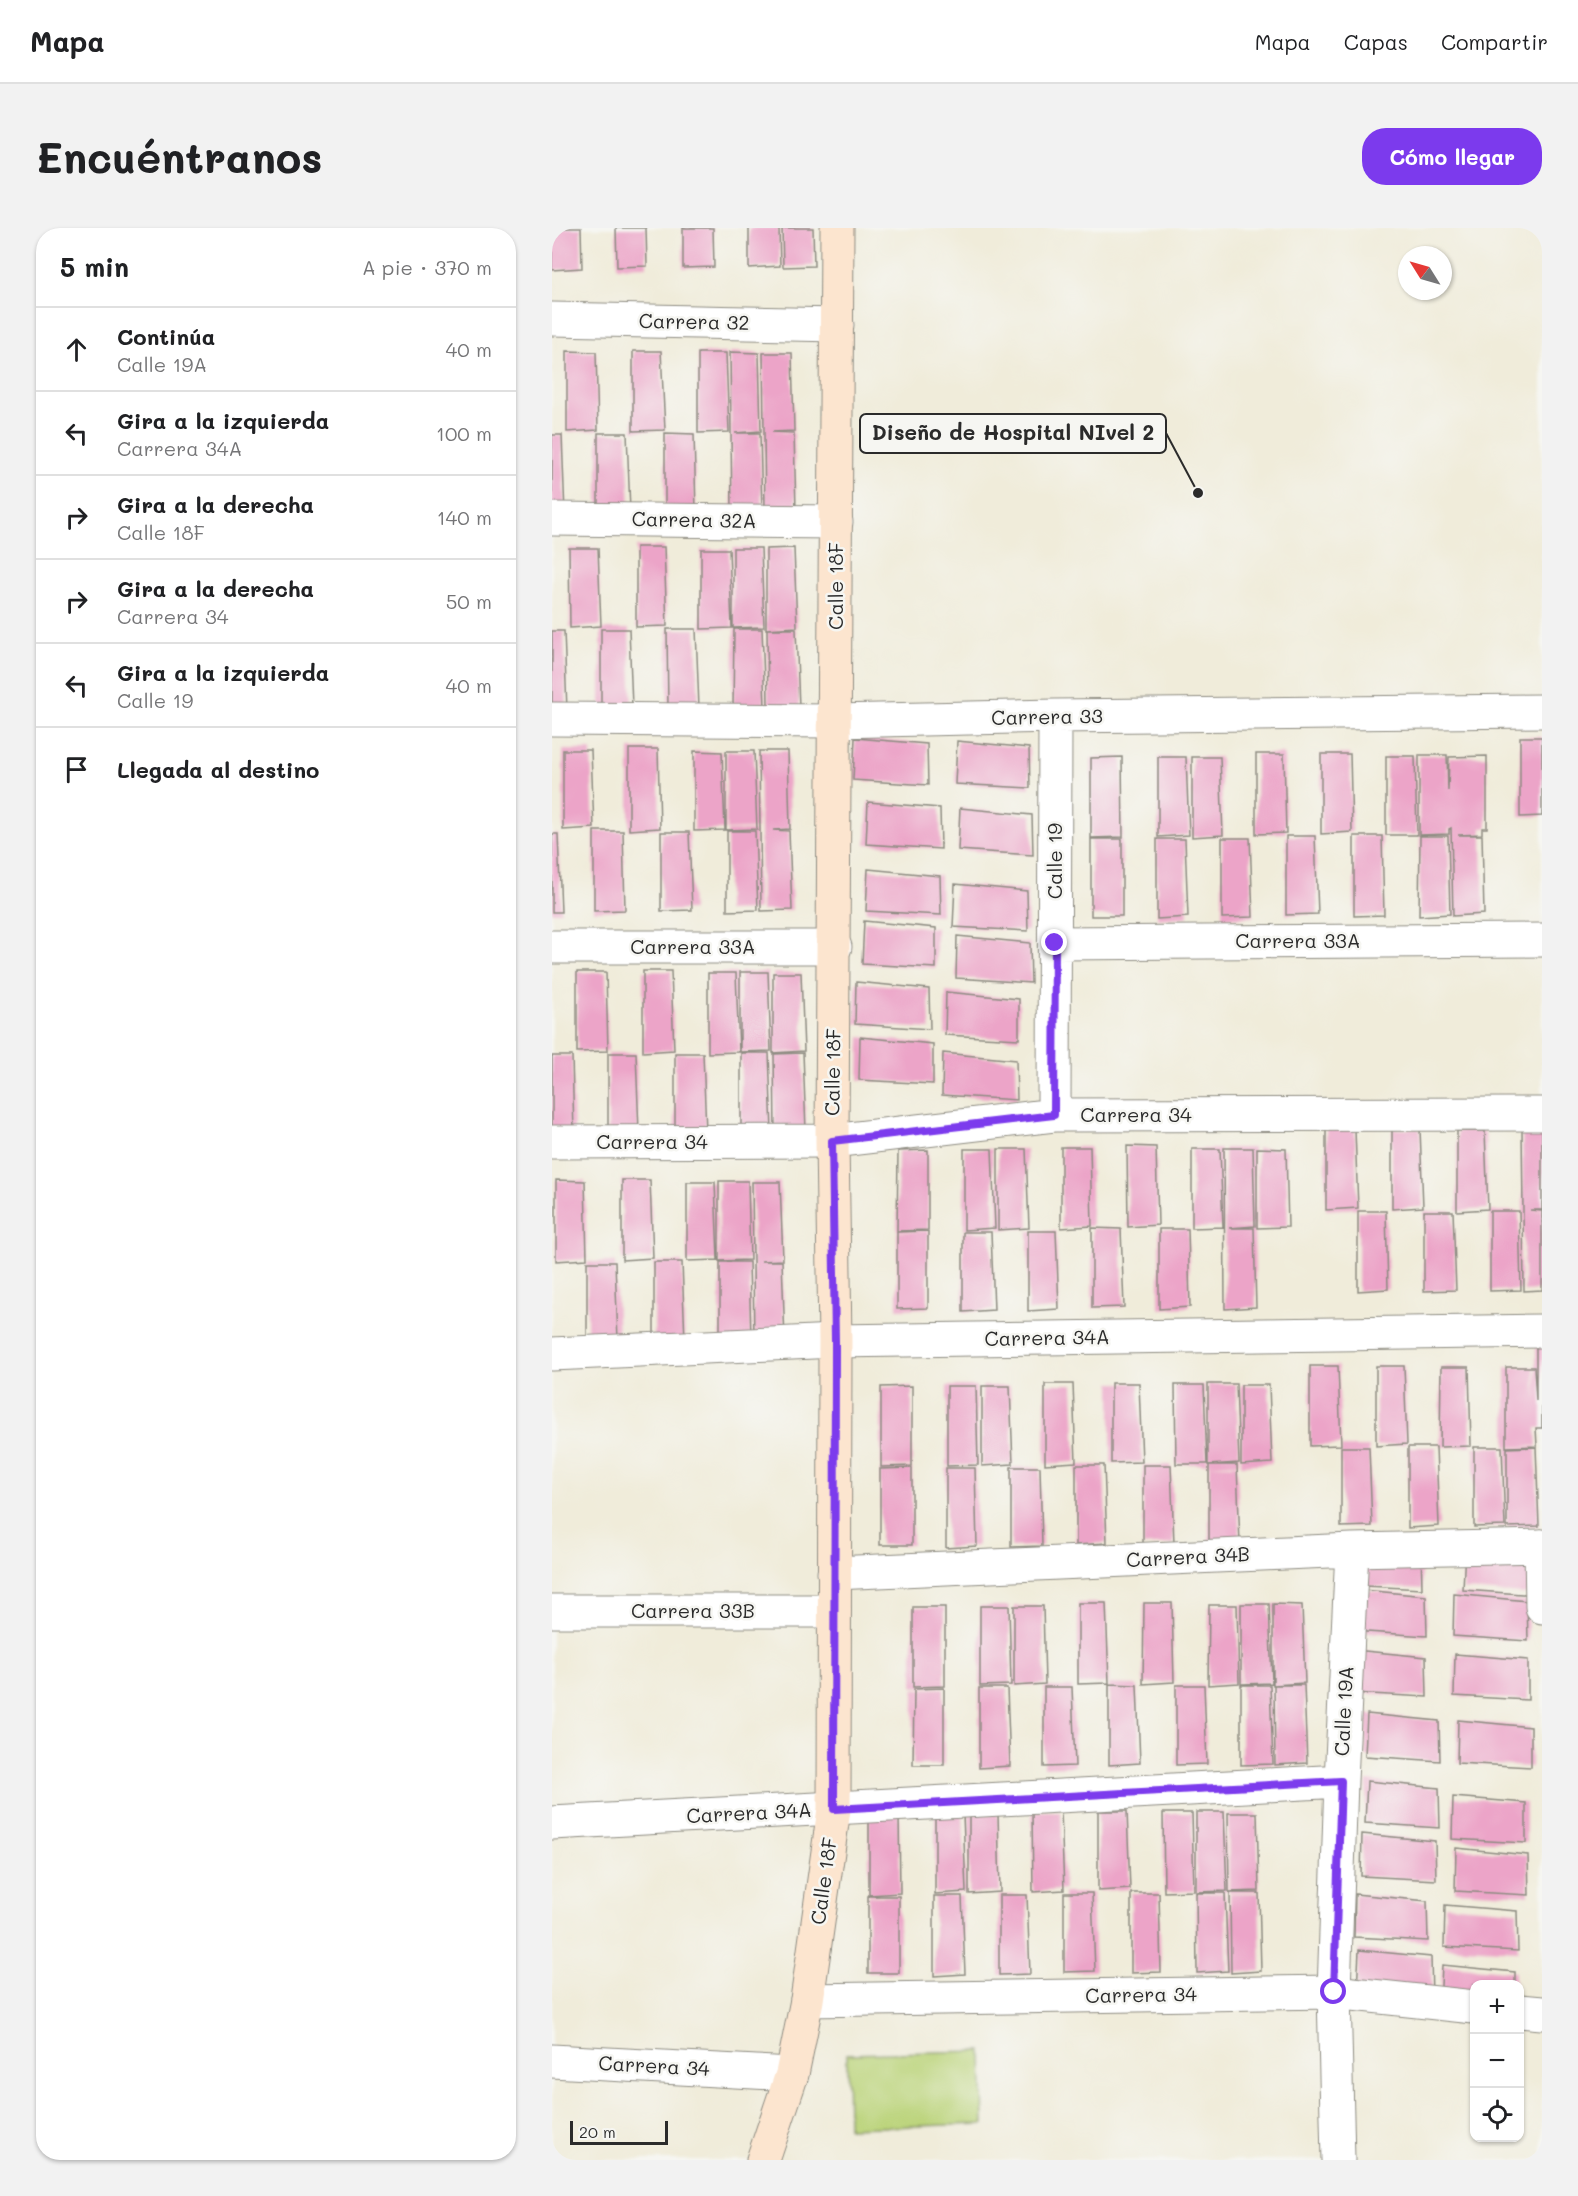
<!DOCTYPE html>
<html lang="es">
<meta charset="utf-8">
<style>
body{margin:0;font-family:Mali,sans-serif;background:#f2f2f2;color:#202124}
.controls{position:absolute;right:18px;bottom:18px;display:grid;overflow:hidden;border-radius:12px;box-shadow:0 2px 4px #0004}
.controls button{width:54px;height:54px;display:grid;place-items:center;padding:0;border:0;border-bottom:2px solid #e0e0e0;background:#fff;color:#202124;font:30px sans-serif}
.compass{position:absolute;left:846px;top:18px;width:54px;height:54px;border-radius:50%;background:#fff;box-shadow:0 2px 4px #0004;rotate:307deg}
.scale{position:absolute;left:18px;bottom:15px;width:98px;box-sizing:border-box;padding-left:6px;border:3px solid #2b2b2b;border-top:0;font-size:16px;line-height:21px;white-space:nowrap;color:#2b2b2b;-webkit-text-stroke:4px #f6f6f2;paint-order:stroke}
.stop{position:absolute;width:18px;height:18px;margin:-14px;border:4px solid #7c3aed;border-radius:50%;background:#fff}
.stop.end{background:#7c3aed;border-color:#fff;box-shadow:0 2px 6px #0008}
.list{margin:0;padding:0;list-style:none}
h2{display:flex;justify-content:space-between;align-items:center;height:78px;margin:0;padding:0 24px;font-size:26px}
h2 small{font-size:20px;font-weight:400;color:#757577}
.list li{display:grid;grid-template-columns:39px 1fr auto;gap:18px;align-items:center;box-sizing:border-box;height:84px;padding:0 24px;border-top:2px solid #e0e0e0}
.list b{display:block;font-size:22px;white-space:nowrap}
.list p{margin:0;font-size:20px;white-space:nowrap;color:#757577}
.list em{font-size:20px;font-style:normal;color:#757577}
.icon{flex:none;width:33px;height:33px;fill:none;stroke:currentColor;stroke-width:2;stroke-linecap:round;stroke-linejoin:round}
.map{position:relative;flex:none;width:990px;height:1932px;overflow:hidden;border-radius:24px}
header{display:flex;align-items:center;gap:36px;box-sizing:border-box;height:84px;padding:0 30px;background:#fff;border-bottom:2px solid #e0e0e0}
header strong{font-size:28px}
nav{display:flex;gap:33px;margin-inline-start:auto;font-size:21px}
.intro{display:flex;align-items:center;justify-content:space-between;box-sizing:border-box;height:144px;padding:0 36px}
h1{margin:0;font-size:42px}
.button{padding:15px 27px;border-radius:24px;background:#7c3aed;color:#fff;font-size:21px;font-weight:700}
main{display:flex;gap:36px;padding:0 36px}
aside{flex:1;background:#fff;border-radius:24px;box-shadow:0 2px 4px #0004}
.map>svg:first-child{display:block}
</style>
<header>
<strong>Mapa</strong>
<nav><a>Mapa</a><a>Capas</a><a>Compartir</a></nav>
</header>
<div class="intro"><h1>Encuéntranos</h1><a class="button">Cómo llegar</a></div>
<main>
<aside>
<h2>5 min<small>A pie · 370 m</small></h2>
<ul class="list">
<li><svg class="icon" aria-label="ahead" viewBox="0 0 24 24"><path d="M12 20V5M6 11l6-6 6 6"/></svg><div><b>Continúa</b><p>Calle 19A</p></div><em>40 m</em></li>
<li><svg class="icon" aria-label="left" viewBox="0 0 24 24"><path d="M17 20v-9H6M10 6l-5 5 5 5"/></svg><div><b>Gira a la izquierda</b><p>Carrera 34A</p></div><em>100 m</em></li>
<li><svg class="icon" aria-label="right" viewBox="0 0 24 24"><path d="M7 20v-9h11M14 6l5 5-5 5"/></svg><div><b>Gira a la derecha</b><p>Calle 18F</p></div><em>140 m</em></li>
<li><svg class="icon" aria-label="right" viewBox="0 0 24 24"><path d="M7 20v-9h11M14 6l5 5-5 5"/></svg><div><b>Gira a la derecha</b><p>Carrera 34</p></div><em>50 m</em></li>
<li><svg class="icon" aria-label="left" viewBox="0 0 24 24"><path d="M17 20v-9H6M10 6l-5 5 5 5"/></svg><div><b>Gira a la izquierda</b><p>Calle 19</p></div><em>40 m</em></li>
<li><svg class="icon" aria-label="arrive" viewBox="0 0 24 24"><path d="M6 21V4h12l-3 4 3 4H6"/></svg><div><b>Llegada al destino</b></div></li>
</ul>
</aside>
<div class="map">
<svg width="990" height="1932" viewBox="0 0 990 1932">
<rect width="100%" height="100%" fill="#f6f6f2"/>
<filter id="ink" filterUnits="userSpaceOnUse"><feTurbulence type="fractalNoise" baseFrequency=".0167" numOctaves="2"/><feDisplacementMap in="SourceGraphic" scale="12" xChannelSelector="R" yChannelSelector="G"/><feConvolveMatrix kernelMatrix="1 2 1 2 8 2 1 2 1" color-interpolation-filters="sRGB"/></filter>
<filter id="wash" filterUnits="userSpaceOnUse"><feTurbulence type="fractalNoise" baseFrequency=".008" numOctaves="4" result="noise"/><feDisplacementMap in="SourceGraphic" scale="24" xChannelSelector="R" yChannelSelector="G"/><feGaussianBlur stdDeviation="1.35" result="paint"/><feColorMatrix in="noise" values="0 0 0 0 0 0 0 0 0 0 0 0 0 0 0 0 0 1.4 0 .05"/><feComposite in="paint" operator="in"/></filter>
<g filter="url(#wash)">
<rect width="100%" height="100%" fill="#f0ecda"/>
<path fill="#bad378" stroke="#727f52" stroke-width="1.5" d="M 430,1823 L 432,1896 L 296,1900 L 295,1826 Z"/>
<g id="blocks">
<path fill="#eca4c8" d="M 0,0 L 29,0 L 30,40 L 0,42 Z
M 64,0 L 94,0 L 95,38 L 65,39 Z
M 131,0 L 161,0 L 162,39 L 131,40 Z
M 197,0 L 227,0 L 228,38 L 197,40 Z
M 230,0 L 261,0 L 262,38 L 231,39 Z
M 15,123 L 44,124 L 46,202 L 15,204 Z
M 81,123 L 109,123 L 113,202 L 81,203 Z
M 178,124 L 207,125 L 209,203 L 183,205 L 208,205 L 210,284 L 180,285 Z
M 146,125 L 174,125 L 177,204 L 146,205 Z
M 211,125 L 240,125 L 242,203 L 220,204 L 242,205 L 244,283 L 213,285 Z
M 46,205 L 75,205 L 78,283 L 46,285 Z
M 113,205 L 142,206 L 144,284 L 113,286 Z
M 0,207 L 10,207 L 13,286 L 0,286 Z
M 84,319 L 112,319 L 115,398 L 84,399 Z
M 17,320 L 46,320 L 49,398 L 18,400 Z
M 181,320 L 209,320 L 212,399 L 181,400 Z
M 242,320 L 245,399 L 214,401 L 214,321 Z
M 149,321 L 177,321 L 180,400 L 149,401 Z
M 49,401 L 77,401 L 80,479 L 49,481 Z
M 115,401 L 144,401 L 147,480 L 116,481 Z
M 182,401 L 210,401 L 213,479 L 181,481 Z
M 215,401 L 244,401 L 247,479 L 216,481 Z
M 0,403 L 12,403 L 15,482 L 0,483 Z
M 968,509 L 990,509 L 990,588 L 968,589 Z
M 303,510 L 375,516 L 376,557 L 301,552 Z
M 405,513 L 477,520 L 478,560 L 403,556 Z
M 77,521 L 106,521 L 108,600 L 77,602 Z
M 11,522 L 39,522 L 42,600 L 11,602 Z
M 142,523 L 170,524 L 173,602 L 142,603 Z
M 174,523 L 202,523 L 205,601 L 174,602 Z
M 207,523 L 236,523 L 238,601 L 221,602 L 237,603 L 240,682 L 209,683 Z
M 704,526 L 732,526 L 734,605 L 704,606 Z
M 769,526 L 798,526 L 800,604 L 769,606 Z
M 867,527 L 895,527 L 896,563 L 897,529 L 935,528 L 935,600 L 930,600 L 930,606 L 906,607 L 930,607 L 932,686 L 901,688 L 899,600 L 897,601 L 897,606 L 867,607 Z
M 834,528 L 863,528 L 865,607 L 834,607 Z
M 570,529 L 571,609 L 539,610 L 539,530 Z
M 606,529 L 634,529 L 637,607 L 606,609 Z
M 640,529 L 668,529 L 671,607 L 640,609 Z
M 316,574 L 388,580 L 389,621 L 314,616 Z
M 408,580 L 480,587 L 481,627 L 406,622 Z
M 42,603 L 71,603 L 73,682 L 42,683 Z
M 175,603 L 203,603 L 206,682 L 175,683 Z
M 109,604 L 137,604 L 140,682 L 109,683 Z
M 0,606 L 6,606 L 9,684 L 0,684 Z
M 734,608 L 763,608 L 766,686 L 734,687 Z
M 802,608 L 830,608 L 832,687 L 802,688 Z
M 868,608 L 896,608 L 898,686 L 867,688 Z
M 670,610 L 698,610 L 701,689 L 670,690 Z
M 539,611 L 570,611 L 570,688 L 539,688 Z
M 605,611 L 633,611 L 636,689 L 605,691 Z
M 316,641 L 388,648 L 389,687 L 314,683 Z
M 403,656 L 475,663 L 476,703 L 401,699 Z
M 312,693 L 384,700 L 384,740 L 310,736 Z
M 405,708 L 478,715 L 479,755 L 404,750 Z
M 91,743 L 119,743 L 122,822 L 91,824 Z
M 25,744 L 54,744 L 56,823 L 25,824 Z
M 188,744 L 216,744 L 219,823 L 188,824 Z
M 156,745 L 184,745 L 187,824 L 156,825 Z
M 221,745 L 249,745 L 252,823 L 221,825 Z
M 304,754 L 377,761 L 378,801 L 303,796 Z
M 394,764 L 467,771 L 467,811 L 393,807 Z
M 308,809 L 381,816 L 381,856 L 307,852 Z
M 56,825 L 84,825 L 87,904 L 56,905 Z
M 123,825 L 151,825 L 154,904 L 123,905 Z
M 189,825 L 217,825 L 220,904 L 189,905 Z
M 251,825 L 254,903 L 223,905 L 222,826 Z
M 391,825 L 464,832 L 465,872 L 390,867 Z
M 0,828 L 20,828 L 22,906 L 0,907 Z
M 774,901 L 803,902 L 806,980 L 774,982 Z
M 840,901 L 868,901 L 871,979 L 840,981 Z
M 970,902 L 990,902 L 990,982 L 978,982 L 990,983 L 990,1062 L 972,1063 Z
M 905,903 L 933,903 L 936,981 L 905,983 Z
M 575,918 L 604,919 L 606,997 L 576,999 Z
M 509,919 L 538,919 L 540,998 L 509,1000 Z
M 672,920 L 701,920 L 703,998 L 677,1000 L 702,1000 L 704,1079 L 673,1081 Z
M 705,920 L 734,921 L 736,999 L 705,1000 Z
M 412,921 L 440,921 L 443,1000 L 412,1002 Z
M 446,921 L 474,921 L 477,1000 L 446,1002 Z
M 640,921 L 668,921 L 671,999 L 640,1000 Z
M 376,922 L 376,1002 L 345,1003 L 346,923 Z
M 4,952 L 33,953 L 35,1031 L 4,1033 Z
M 70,952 L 98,952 L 101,1030 L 70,1032 Z
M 167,953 L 196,953 L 198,1032 L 167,1033 Z
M 135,954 L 163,954 L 166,1032 L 135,1033 Z
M 200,954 L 228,954 L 231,1032 L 209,1033 L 230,1033 L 233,1112 L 202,1114 Z
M 806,983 L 834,983 L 836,1061 L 806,1063 Z
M 872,983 L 901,983 L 904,1062 L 872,1063 Z
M 938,983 L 967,983 L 969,1062 L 938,1063 Z
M 540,1000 L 569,1001 L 572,1079 L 540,1080 Z
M 607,1001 L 636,1001 L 638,1079 L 607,1081 Z
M 376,1003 L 376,1080 L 345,1081 L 345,1004 Z
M 476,1003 L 504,1003 L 507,1081 L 476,1083 Z
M 411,1004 L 439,1004 L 442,1082 L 411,1084 Z
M 35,1034 L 63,1034 L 66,1112 L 35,1114 Z
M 102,1034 L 130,1034 L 133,1113 L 102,1114 Z
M 168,1034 L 197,1034 L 199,1112 L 168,1114 Z
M 984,1119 L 990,1119 L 990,1200 L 984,1200 L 985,1218 L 954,1219 L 954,1139 L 982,1139 L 984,1173 Z
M 758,1138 L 786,1138 L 789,1217 L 758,1218 Z
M 824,1138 L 852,1138 L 855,1216 L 824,1218 Z
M 889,1139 L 917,1139 L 919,1218 L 888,1219 Z
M 559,1155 L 587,1155 L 590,1234 L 559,1235 Z
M 493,1156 L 521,1156 L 524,1234 L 493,1236 Z
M 656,1156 L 684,1156 L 687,1235 L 656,1237 Z
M 623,1157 L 652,1157 L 655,1236 L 624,1236 Z
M 689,1157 L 717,1157 L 720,1235 L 689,1237 Z
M 360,1158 L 360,1238 L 329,1239 L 329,1159 Z
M 395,1158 L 424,1158 L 426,1237 L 395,1238 Z
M 430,1158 L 458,1158 L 461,1236 L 430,1238 Z
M 789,1219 L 817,1219 L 820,1298 L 789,1299 Z
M 856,1219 L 884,1219 L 887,1298 L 856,1300 Z
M 922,1219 L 950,1219 L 953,1298 L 922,1299 Z
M 984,1219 L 987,1298 L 955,1299 L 955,1220 Z
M 524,1237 L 552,1237 L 555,1315 L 524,1317 Z
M 591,1237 L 619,1237 L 622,1316 L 591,1318 Z
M 657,1237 L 685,1237 L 688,1316 L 657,1317 Z
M 459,1239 L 488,1239 L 490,1318 L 459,1319 Z
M 360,1240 L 360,1317 L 328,1317 L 328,1241 Z
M 394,1240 L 423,1240 L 425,1318 L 394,1320 Z
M 797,1315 L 869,1321 L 870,1361 L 795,1357 Z
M 913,1320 L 986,1327 L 986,1367 L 911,1362 Z
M 801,1361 L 874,1368 L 875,1408 L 800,1403 Z
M 902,1366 L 975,1373 L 976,1413 L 901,1408 Z
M 526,1375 L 554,1375 L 557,1455 L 526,1456 Z
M 592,1375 L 620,1375 L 622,1454 L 591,1456 Z
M 689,1376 L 717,1376 L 720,1455 L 689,1456 Z
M 721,1376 L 750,1377 L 753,1455 L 721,1457 Z
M 657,1377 L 685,1377 L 687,1455 L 656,1457 Z
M 428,1378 L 457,1378 L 459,1457 L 428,1458 Z
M 462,1378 L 491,1378 L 493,1456 L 462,1458 Z
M 361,1379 L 393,1379 L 393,1458 L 361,1459 Z
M 802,1422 L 874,1429 L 875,1469 L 800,1465 Z
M 903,1426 L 976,1432 L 976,1472 L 902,1468 Z
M 557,1456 L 585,1457 L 588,1535 L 557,1537 Z
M 624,1457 L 652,1457 L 655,1536 L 624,1537 Z
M 689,1457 L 718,1457 L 721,1536 L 689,1537 Z
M 722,1457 L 752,1457 L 755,1535 L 723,1537 Z
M 492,1459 L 520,1459 L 523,1538 L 492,1539 Z
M 392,1460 L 392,1537 L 361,1537 L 362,1461 Z
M 427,1460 L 455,1460 L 458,1538 L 427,1540 Z
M 815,1486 L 887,1493 L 888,1533 L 813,1528 Z
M 906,1492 L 979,1499 L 979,1539 L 905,1535 Z
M 815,1553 L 887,1560 L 888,1600 L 813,1595 Z
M 901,1569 L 974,1575 L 974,1615 L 900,1611 Z
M 480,1583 L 509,1583 L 512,1662 L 481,1664 Z
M 546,1583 L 575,1583 L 578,1661 L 546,1663 Z
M 644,1584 L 672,1584 L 675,1663 L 644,1664 Z
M 611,1585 L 640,1585 L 642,1663 L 612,1664 Z
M 676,1585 L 705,1585 L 707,1663 L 677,1664 Z
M 347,1586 L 348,1665 L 317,1667 L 317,1587 Z
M 383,1586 L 411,1586 L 414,1664 L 383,1666 Z
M 417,1586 L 446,1586 L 448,1664 L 417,1666 Z
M 810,1606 L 883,1613 L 884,1652 L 809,1648 Z
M 904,1620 L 976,1627 L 977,1667 L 903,1663 Z
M 512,1665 L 540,1665 L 543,1743 L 512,1744 Z
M 579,1665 L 607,1665 L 609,1744 L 579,1745 Z
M 644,1665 L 673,1665 L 676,1743 L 645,1745 Z
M 678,1665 L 707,1665 L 709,1743 L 679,1745 Z
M 803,1666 L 875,1673 L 876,1713 L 802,1709 Z
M 447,1667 L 475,1667 L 478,1746 L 447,1747 Z
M 316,1668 L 347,1668 L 347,1745 L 316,1745 Z
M 382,1668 L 410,1668 L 413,1746 L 382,1748 Z
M 893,1677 L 965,1683 L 966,1723 L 892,1719 Z
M 807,1722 L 879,1729 L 880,1768 L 805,1764 Z
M 890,1737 L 963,1744 L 963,1756 L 922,1756 L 922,1781 L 888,1779 Z"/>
</g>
</g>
<g filter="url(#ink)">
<use href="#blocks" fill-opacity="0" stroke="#8e8c82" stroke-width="1.5"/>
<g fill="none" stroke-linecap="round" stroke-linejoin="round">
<defs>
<path id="street" d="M 0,91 L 285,97
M 0,291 L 284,294
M 0,491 L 283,493 L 503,488 L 990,483
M 503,715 L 990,712
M 0,719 L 283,719
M 502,887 L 503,488
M 0,914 L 280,913 L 502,887 L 990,886
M 0,1126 L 283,1113 L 990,1103
M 989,1318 L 990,1379
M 282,1345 L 800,1322 L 990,1318
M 0,1383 L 282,1383
M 0,1595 L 789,1553
M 255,1772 L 782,1764 L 922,1779
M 968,1783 L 990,1785
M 0,1833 L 240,1846
M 786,1932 L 782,1764 L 789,1553 L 800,1322"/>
<path id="secondary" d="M 211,1932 L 240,1846 L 255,1772 L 282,1581 L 283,1113 L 280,913 L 285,0"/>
</defs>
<use href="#street" stroke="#8e8c82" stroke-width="35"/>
<use href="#secondary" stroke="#8e8c82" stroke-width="35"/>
<use href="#street" stroke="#fff" stroke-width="33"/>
<use href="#secondary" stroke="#fce5cf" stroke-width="33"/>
</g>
</g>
<g fill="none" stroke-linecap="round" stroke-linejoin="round" filter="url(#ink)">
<path stroke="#7c3aed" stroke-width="8" d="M 503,715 L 502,887 L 280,913 L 283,1113 L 282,1581 L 789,1553 L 782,1764"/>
</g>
<g text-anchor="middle" stroke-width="5" stroke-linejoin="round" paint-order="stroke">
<g font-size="20" fill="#2b2b2b" stroke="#f6f6f2">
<text transform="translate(142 94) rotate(1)" y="7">Carrera 32</text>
<text transform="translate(142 292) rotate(1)" y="7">Carrera 32A</text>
<text transform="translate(284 358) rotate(-90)" y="7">Calle 18F</text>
<text transform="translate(495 489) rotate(-1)" y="7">Carrera 33</text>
<text transform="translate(503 633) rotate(-90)" y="7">Calle 19</text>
<text x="746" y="720">Carrera 33A</text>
<text x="141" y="726">Carrera 33A</text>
<text transform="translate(281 844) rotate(-89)" y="7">Calle 18F</text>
<text x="584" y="894">Carrera 34</text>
<text x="100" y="921">Carrera 34</text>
<text transform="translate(495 1110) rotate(-1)" y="7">Carrera 34A</text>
<text transform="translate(636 1329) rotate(-3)" y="7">Carrera 34B</text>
<text x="141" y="1390">Carrera 33B</text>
<text transform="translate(792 1483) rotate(-87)" y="7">Calle 19A</text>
<text transform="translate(197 1585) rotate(-3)" y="7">Carrera 34A</text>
<text transform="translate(272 1653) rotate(-82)" y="7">Calle 18F</text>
<text transform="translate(589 1767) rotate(-1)" y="7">Carrera 34</text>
<text transform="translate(102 1838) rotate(3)" y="7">Carrera 34</text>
</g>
</g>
<path fill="none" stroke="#2b2b2b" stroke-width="2" d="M646 265L614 205"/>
<circle fill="#2b2b2b" stroke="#f6f6f2" stroke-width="2" cx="646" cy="265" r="6"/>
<rect fill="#f6f6f2" stroke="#2b2b2b" stroke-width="2" x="308" y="186" width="306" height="39" rx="6"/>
<g font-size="21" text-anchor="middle" font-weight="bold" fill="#2b2b2b">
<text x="461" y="212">Diseño de Hospital NIvel 2</text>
</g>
</svg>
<div class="controls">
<button>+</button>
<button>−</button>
<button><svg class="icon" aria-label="locate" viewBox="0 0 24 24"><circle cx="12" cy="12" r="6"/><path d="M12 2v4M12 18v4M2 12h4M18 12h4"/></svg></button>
</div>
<svg class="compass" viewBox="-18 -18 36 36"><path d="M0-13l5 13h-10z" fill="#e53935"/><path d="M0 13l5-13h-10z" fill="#757577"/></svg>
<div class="scale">20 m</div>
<div class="stop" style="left:782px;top:1764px"></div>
<div class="stop end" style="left:503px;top:715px"></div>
</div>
</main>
